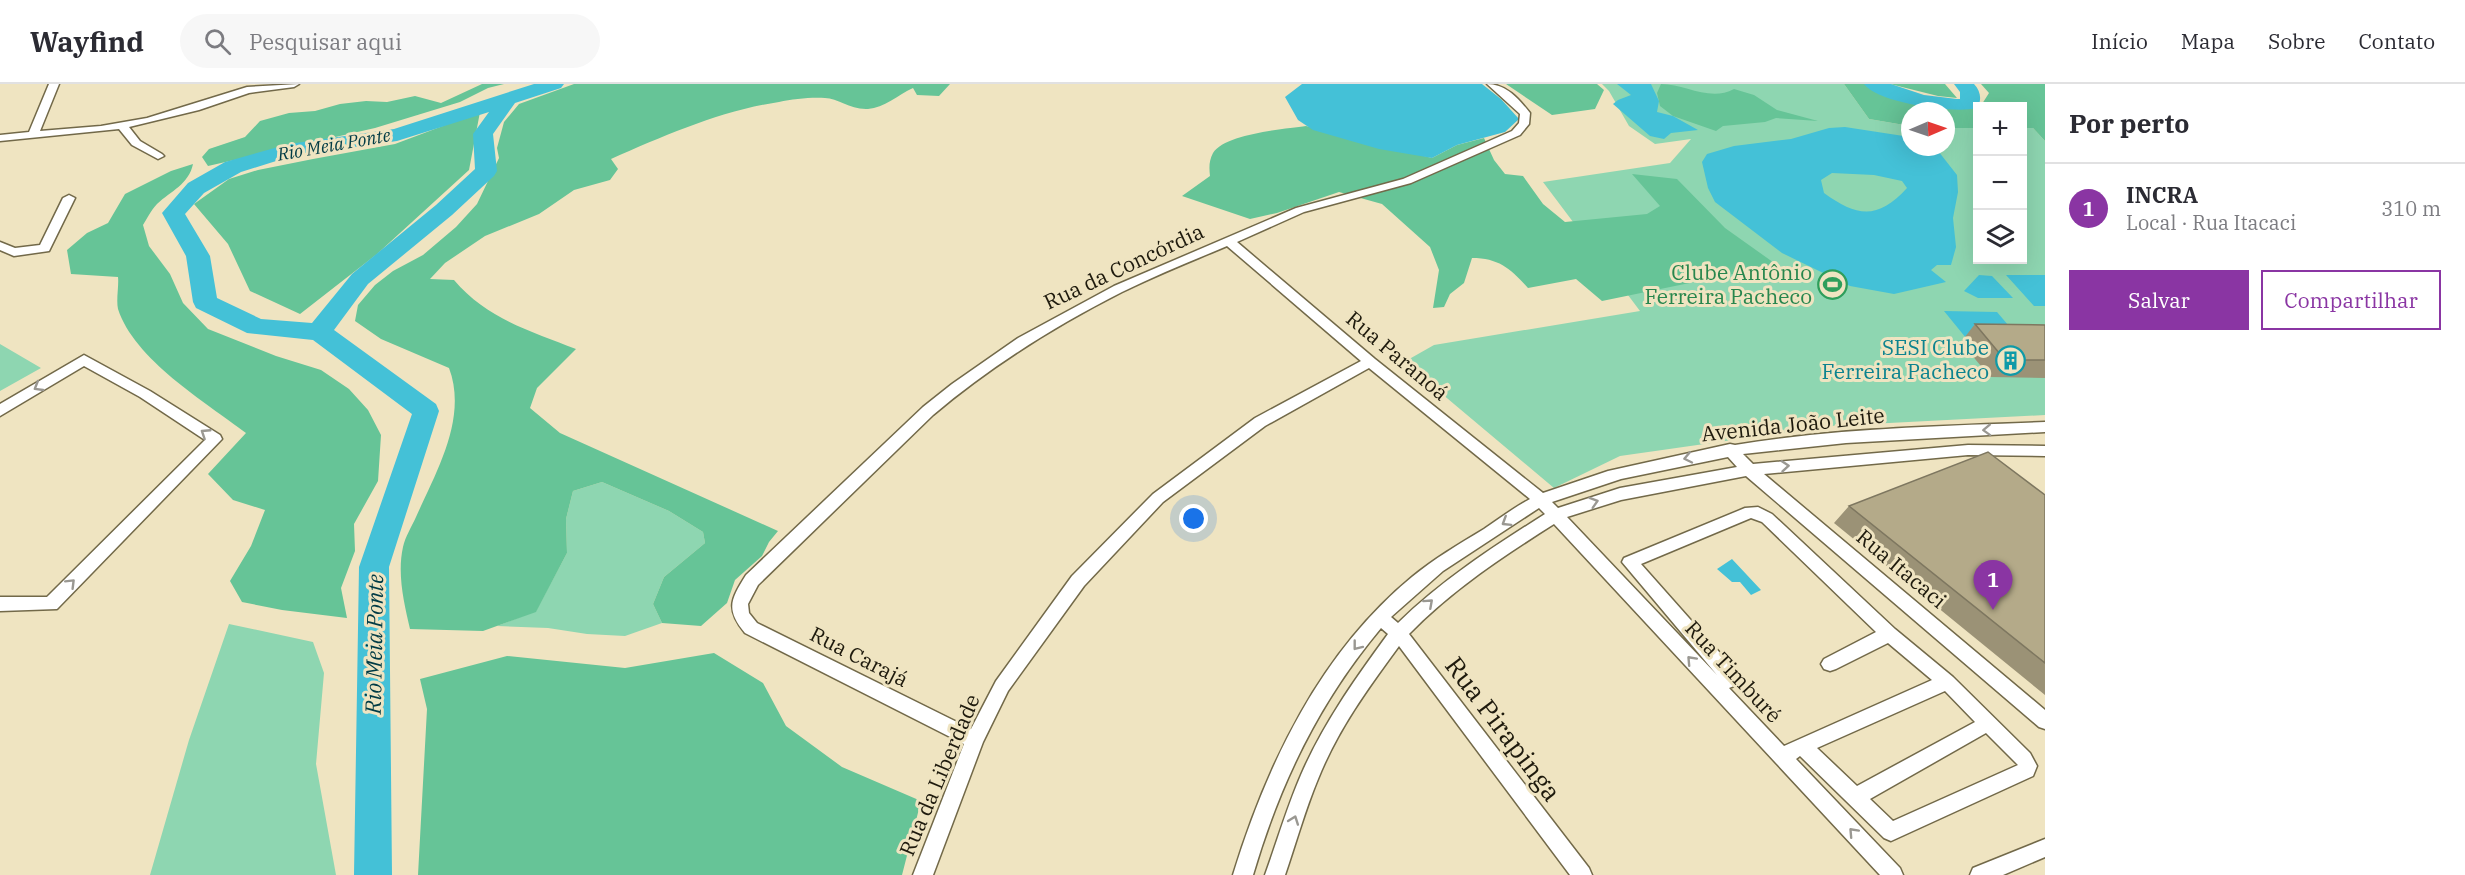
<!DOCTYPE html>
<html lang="pt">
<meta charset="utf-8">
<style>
body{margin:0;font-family:"IBM Plex Serif",serif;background:#f7f7f7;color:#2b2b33}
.controls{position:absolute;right:18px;top:18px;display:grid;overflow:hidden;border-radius:0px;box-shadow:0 6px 24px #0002}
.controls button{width:54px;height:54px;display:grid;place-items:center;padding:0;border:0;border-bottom:2px solid #e1e1e2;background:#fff;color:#2b2b33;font:30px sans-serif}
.compass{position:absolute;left:1901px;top:18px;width:54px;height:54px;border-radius:50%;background:#fff;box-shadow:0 6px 24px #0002;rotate:88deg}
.you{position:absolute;left:1194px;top:435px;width:21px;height:21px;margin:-15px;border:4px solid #fff;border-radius:50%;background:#1a73e8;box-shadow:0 0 0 9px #1a73e833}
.badge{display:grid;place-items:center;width:39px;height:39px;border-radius:50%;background:#8a35a3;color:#fff;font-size:20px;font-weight:700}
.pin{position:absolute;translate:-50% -50px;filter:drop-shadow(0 2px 3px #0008)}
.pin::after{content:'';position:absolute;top:32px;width:21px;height:18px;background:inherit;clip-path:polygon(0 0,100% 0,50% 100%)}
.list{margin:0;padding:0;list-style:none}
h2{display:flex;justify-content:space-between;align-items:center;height:78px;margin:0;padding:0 24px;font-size:26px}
h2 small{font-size:20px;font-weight:400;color:#7c7c81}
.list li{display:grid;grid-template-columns:39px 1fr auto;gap:18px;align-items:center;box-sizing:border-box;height:90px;padding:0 24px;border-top:2px solid #e1e1e2}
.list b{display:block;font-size:22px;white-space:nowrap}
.list p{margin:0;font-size:20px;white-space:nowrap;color:#7c7c81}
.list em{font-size:20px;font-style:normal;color:#7c7c81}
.actions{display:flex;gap:12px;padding:18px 24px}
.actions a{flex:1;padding:14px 0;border:2px solid #8a35a3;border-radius:0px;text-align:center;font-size:21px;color:#8a35a3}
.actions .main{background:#8a35a3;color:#fff}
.icon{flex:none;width:33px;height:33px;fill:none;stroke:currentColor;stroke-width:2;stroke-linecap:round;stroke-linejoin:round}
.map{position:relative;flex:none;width:2045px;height:791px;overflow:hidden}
header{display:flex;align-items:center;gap:36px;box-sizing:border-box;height:84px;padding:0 30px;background:#fff;border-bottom:2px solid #e1e1e2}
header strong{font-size:28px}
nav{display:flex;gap:33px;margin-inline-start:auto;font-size:21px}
.search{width:420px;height:54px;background:#f7f7f7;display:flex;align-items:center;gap:15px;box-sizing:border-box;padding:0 21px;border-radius:33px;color:#7c7c81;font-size:22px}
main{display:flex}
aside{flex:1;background:#fff}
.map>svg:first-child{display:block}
</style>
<header>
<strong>Wayfind</strong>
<div class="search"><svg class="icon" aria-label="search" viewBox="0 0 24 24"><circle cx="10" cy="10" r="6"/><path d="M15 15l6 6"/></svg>Pesquisar aqui</div>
<nav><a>Início</a><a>Mapa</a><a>Sobre</a><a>Contato</a></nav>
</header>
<main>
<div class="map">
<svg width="2045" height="791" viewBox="0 0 2045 791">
<rect width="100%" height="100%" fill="#efe4c1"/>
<path fill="#8ed6b1" d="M 1602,0 L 1844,0 L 1869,35 L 1910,42 L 1910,63 L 1946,63 L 1946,44 L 1977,44 L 1978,176 L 2022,176 L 2023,44 L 2033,44 L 2045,57 L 2045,331 L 1831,342 L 1620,372 L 1554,404 L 1404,278 L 1434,261 L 1640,227 L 1543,98 L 1670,79 L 1691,55 L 1655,60 L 1629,42 L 1609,7 Z
M 0,260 L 41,284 L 0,307 Z
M 602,398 L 669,427 L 703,448 L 705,459 L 664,493 L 653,520 L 662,539 L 625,552 L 587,550 L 548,544 L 497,542 L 536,527 L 567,469 L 566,435 L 573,407 Z
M 229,540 L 313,558 L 324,589 L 316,680 L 336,791 L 150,791 L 189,656 Z"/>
<path fill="#66c497" d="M 482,0 L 504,0 L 488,4 L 460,18 L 375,44 L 208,82 L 202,73 L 209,65 L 245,53 L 260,37 L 289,29 L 315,27 L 340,20 L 366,17 L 387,18 L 415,12 L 441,19 Z
M 574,0 L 950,0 L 939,12 L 917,11 L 913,4 C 898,11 884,24 868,25 C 850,26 838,14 825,14 C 811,13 793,15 779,18 C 720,27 666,51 611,75 L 618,85 L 610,96 L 574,106 L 539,130 L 485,152 L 445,179 L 430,195 L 454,196 C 487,235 531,247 576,265 L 537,304 L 530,324 L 560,349 L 778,447 L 769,458 L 762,472 L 735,496 L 727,519 L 701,542 L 662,539 L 653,520 L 664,493 L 705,459 L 703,448 L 669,427 L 602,398 L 573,407 L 566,435 L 567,469 L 536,528 L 483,547 L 410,545 C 404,519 397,490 403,463 C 405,453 412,442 416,433 C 436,388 468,334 449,284 L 381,255 L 355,237 L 358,221 L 375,201 L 393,187 L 423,171 L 456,143 L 477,120 L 499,74 L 497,64 L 504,38 L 519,20 Z
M 1506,0 L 1597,0 L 1604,6 L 1595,25 L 1552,31 Z
M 1661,0 C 1685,0 1710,18 1734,5 L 1754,11 L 1777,26 L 1818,37 L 1776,34 L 1765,38 L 1723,42 L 1716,47 L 1673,32 L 1660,22 L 1657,9 Z
M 1844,0 L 1868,0 L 1921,20 L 1961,24 L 1982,20 L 1989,9 L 1981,0 L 2045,0 L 2045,57 L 2033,44 L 2023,44 L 2022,22 L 1978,22 L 1977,44 L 1946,44 L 1946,27 L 1910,27 L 1910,42 L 1869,35 Z
M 1890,0 L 1945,0 L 1957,14 L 1938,12 Z
M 480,28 L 469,86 L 377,170 L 300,230 L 250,207 L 228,160 L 194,120 L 229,95 L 258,86 L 313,75 L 395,60 Z
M 1306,42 L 1432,74 L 1457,61 L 1484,54 L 1494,76 L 1505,90 L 1523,92 L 1543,120 L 1565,138 L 1647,130 L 1660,122 L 1632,90 L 1677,95 L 1725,144 L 1777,181 L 1602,217 L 1576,195 L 1528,204 C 1511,185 1499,174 1472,174 L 1464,199 L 1450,210 L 1444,223 L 1433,224 L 1439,186 L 1430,163 L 1382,120 L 1339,108 L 1277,129 L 1250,135 L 1182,112 L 1210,92 C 1209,83 1209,77 1213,69 C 1225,50 1284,45 1306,42 Z
M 193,80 C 189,100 171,107 157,120 C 151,126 147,135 143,141 L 149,162 L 170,190 L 183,219 L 208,245 L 276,272 L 321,286 L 349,305 L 368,326 L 381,351 L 378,397 L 354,440 L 355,467 L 341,504 L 347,534 L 282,526 L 242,518 L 230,497 L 251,462 L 265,426 L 233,416 L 208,390 L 246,349 C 205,318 134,275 118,225 C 116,216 119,202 118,193 L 71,190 L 67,166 L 87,149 L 108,139 L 125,110 L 171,87 Z
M 714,569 L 763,599 L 786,642 L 842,683 L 921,717 L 902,791 L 418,791 L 427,625 L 420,595 L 507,572 L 625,584 Z"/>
<path fill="#44c1d7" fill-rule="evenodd" d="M 1302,0 L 1482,0 L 1501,15 L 1519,35 L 1505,48 L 1457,61 L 1432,74 L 1379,65 L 1313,46 L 1298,36 L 1285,13 Z
M 1617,0 L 1651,0 L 1659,17 L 1657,28 L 1673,32 L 1698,46 L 1671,49 L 1664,55 L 1650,52 L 1613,20 L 1618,16 L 1631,11 Z
M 1845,43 L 1910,53 L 1910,63 L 1935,63 L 1957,91 L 1958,108 L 1953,134 L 1956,163 L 1951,181 L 1937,181 L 1931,186 L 1946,198 L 1894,210 L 1850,202 L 1782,169 L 1715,118 L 1708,104 L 1702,78 L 1707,70 L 1734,62 L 1791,55 L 1829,44 ZM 1832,89 L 1874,91 L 1902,97 L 1907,104 C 1878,136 1857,133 1824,109 L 1821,96 Z
M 1979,191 L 1992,192 L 2013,214 L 1978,214 L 1964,207 Z
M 2006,191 L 2045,191 L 2045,222 L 2034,222 Z
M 1944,227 L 1997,228 L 2020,255 L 1966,254 Z
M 1732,475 L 1761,506 L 1751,511 L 1740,498 L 1732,498 L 1717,485 Z"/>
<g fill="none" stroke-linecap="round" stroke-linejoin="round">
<path fill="#44c1d7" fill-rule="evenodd" d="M 534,0 L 564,0 L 561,4 L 515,19 L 493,50 L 497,87 L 494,92 L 452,131 L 368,200 L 334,246 L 436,320 L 439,327 L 389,483 L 392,791 L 354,791 L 359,483 L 412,330 L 313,256 L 247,249 L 196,224 L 193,218 L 186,172 L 162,129 L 188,99 L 225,78 L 289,60 L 394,45 ZM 489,28 L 473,50 L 475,85 L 436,121 L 352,190 L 312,239 L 261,235 L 217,214 L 210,172 L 185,130 L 204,109 L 241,88 L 292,72 L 397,57 Z
M 1864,0 L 1891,0 L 1924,11 L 1957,15 L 1960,15 L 1960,8 L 1954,0 L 1974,0 C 1981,7 1982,17 1977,24 C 1955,30 1877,19 1864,0 Z"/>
<defs>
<path id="minor" d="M 49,0 L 59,0 L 40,47 L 101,42 L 147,34 L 247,3 L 299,0 L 294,3 L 249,9 L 199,26 L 129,43 L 140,57 L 162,70 L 164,72 L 158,75 L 132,61 L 119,45 L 0,57 L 0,51 L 29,48 Z
M 1487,0 C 1506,0 1519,15 1530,29 L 1529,40 L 1520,51 L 1411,99 L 1304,128 L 1237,158 L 1375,275 L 1543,409 L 1608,387 L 1730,360 L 1735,361 C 1837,344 1942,342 2045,338 L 2045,348 L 1846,359 L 1743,370 L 1753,380 L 1968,361 L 2045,362 L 2045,372 L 1968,371 L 1764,390 L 2045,626 L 2045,645 L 2039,643 L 1746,392 L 1621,416 L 1567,433 L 1717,591 L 1622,478 L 1624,474 L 1745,424 L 1758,423 L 1772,430 L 1895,545 L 1953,593 L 2030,669 L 2037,682 L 2033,692 L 1891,757 L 1884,754 L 1800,672 L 1796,675 L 1900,784 L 1903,791 L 1880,791 L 1554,440 C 1502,473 1452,506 1409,550 L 1589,784 L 1592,791 L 1570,791 L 1399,562 C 1368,604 1337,647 1318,695 C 1305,726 1296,759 1285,791 L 1265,791 C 1277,758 1287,723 1301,691 C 1323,640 1355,595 1388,550 L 1381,544 C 1319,618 1280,699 1253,791 L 1233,791 C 1267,680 1320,569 1412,493 C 1434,475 1459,460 1484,445 C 1499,435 1513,424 1530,415 L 1369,284 L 1265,342 L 1163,418 L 1084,502 L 1008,607 L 983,658 L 933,791 L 913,791 L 964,660 L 745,549 C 725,525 731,515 746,491 L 923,323 L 952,300 L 1018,254 L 1114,202 L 1296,124 L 1403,95 L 1512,47 L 1519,39 L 1520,30 ZM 1227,162 L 1361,277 L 1255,334 L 1153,410 L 1072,492 L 996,597 L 971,645 L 757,539 L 749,529 L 748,520 L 758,501 L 933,331 C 991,282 1055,242 1122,208 C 1156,191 1192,177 1227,162 ZM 1728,373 L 1737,383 L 1620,404 L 1558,424 L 1552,418 L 1621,395 ZM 1539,424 L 1545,430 C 1493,463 1442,496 1398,539 L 1391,533 L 1443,487 ZM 1751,434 L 1762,438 L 1876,548 L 1824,575 L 1821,580 L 1824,585 L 1830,587 L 1836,585 L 1888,559 L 1932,596 L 1784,662 L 1729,604 L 1734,602 L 1737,597 L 1728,578 L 1641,480 ZM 1945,607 L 1975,638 L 1857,702 L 1817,664 ZM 1986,649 L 2018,681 L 1893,737 L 1870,715 Z
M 69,111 L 75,114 L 49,167 L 14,172 L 0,166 L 0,158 L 15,164 L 40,161 L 63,114 Z
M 84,271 L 150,307 L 220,351 L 222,355 L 57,525 L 0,527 L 0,513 L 47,513 L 205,356 L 140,313 L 84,282 L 0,332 L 0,320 Z
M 2045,755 L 2045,773 L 2003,791 L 1970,791 L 1973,784 Z"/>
</defs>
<use href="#minor" stroke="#726949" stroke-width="3"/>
<use href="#minor" fill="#fff" fill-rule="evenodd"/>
</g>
<path fill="#9b9276" d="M 1975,240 L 2045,241 L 2045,294 L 1990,293 L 1961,258 Z
M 2045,411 L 2045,611 L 1834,439 L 1849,422 Z"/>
<path fill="#b4aa89" stroke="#7e7760" stroke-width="1.5" d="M 1975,240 L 2045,241 L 2045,276 L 2005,276 Z
M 1988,368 L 2045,411 L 2045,579 L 1849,422 Z"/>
<defs><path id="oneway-chevron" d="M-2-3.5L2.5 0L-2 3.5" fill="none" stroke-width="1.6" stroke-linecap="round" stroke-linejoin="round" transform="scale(1.5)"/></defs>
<g stroke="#9a9892">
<use href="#oneway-chevron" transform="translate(38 303) rotate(149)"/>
<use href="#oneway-chevron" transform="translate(1987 346) rotate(178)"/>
<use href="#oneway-chevron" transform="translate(205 349) rotate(-147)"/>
<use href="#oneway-chevron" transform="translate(1688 374) rotate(168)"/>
<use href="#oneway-chevron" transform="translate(1785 382) rotate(-5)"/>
<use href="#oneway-chevron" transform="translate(1594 418) rotate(-17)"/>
<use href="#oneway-chevron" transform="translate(1506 438) rotate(148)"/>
<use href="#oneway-chevron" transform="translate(71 499) rotate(-45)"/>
<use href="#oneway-chevron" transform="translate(1429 519) rotate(-42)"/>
<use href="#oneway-chevron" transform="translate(1357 562) rotate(128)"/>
<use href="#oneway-chevron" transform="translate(1691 576) rotate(-133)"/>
<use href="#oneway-chevron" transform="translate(1294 736) rotate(-70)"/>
<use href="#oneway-chevron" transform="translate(1853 748) rotate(-133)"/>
</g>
<defs>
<symbol id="stadium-ring" viewBox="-11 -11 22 22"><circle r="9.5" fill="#efe4c1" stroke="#2e9e5b" stroke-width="1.5"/><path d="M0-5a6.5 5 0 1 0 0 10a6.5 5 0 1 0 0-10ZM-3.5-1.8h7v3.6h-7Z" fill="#2e9e5b"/></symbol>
<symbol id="building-ring" viewBox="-11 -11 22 22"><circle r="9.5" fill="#efe4c1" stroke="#0f9aa8" stroke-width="1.5"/><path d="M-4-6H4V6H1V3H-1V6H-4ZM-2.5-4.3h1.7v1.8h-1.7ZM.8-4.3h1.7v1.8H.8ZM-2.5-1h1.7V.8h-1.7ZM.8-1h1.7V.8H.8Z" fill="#0f9aa8"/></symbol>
</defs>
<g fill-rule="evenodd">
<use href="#stadium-ring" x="1816" y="184" width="33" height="33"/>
<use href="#building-ring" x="1994" y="260" width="33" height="33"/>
</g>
<g text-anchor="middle" stroke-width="6" stroke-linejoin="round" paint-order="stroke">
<g font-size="18" font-style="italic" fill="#003b45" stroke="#efe4c1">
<text transform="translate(334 61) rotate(-10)" y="6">Rio Meia Ponte</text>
</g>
<g font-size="21" fill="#1e1a0d" stroke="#efe4c1">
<text transform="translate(1124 183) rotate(-25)" y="7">Rua da Concórdia</text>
<text transform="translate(1397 272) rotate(40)" y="7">Rua Paranoá</text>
<text transform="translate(1793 341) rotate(-6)" y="7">Avenida João Leite</text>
<text transform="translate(1901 485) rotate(40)" y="7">Rua Itacaci</text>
<text transform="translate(859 573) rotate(27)" y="7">Rua Carajá</text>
<text transform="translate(1733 588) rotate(47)" y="7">Rua Timburé</text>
<text transform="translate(940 691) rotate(-67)" y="7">Rua da Liberdade</text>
</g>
<g font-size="21" fill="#27864d" stroke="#efe4c1" text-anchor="end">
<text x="1812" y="196">Clube Antônio<tspan x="1812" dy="24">Ferreira Pacheco</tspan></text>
</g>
<g font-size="21" fill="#0d838f" stroke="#efe4c1" text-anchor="end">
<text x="1989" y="271">SESI Clube<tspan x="1989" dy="24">Ferreira Pacheco</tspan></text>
</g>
<g font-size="22" font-style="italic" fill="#003b45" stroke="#efe4c1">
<text transform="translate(374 560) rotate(-89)" y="8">Rio Meia Ponte</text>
</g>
<g font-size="26" fill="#1e1a0d" stroke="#efe4c1">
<text transform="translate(1503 645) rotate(53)" y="9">Rua Pirapinga</text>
</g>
</g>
</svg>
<div class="controls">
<button>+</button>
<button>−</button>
<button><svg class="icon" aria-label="layers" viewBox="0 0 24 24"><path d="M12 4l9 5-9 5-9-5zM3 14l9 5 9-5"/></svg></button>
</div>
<svg class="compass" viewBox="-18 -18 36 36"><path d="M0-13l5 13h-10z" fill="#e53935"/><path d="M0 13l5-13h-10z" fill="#7c7c81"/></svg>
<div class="you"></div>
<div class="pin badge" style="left:1993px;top:526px">1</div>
</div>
<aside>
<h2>Por perto<small></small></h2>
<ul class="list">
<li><span class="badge">1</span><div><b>INCRA</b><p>Local · Rua Itacaci</p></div><em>310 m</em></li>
</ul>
<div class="actions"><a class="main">Salvar</a><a>Compartilhar</a></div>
</aside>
</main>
